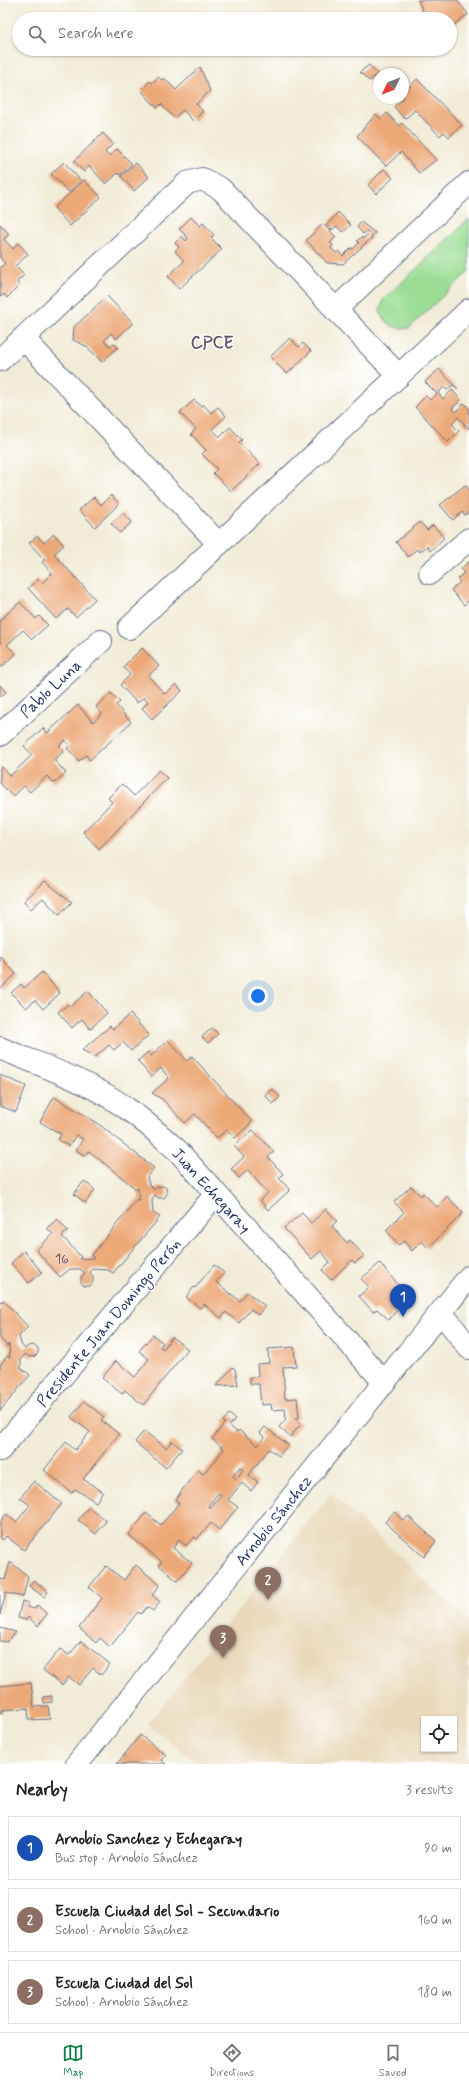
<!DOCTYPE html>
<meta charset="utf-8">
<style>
body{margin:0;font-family:Mynerve,sans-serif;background:#f2f2f2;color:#222}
.controls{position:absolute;right:12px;bottom:12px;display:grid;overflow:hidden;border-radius:0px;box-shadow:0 1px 3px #0004}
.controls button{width:36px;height:36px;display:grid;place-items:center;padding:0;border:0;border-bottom:1px solid #e0e0e0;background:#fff;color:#222;font:20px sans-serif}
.compass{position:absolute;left:373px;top:68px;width:36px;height:36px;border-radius:50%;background:#fff;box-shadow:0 1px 3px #0004;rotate:227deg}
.you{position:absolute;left:258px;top:996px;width:14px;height:14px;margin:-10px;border:3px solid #fff;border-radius:50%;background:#1a73e8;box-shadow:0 0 0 6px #1a73e833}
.badge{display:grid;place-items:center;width:26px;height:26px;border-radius:50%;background:#0b8043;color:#fff;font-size:13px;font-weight:700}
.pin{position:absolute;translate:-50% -33px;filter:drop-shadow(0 1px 2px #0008)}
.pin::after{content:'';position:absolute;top:21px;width:14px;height:12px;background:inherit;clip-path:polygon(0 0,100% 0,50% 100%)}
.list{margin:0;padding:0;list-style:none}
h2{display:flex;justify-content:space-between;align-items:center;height:52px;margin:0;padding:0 16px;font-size:17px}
h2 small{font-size:13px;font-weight:400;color:#767676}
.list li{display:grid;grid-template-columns:26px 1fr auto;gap:12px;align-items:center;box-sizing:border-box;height:64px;margin:0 8px 8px;padding:0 8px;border:1px solid #e0e0e0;border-radius:0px}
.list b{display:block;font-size:15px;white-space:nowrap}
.list p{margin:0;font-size:13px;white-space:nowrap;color:#767676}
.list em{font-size:13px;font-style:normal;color:#767676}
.icon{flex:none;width:22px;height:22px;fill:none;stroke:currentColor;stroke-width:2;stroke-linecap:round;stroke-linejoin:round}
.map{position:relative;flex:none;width:469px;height:1764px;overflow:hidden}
.search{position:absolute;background:#fff;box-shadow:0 1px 3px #0004;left:12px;right:12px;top:12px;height:44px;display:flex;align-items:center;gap:10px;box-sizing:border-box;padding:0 14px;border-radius:22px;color:#767676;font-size:15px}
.sheet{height:268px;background:#fff}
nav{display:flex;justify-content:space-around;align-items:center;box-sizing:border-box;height:56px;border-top:1px solid #e0e0e0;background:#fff;font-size:11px;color:#767676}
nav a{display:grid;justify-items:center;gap:2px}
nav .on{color:#0b8043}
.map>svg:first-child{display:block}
</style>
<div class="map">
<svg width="469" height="1764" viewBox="0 0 469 1764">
<rect width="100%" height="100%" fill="#fff"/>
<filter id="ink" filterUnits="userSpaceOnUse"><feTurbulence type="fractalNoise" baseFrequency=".025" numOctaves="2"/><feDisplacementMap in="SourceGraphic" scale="8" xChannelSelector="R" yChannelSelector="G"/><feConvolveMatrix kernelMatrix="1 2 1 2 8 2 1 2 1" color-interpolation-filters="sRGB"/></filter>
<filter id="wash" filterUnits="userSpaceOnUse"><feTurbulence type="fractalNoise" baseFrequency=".012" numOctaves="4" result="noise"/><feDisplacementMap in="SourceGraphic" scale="16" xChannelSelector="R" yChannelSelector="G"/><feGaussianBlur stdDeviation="0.9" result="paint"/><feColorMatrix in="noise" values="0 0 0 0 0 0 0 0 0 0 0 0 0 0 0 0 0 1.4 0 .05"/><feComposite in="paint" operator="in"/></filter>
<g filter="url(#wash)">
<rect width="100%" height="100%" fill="#f1ecd7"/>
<path fill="#e9d9ba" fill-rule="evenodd" d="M 331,1493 L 469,1621 L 469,1764 L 198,1764 L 148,1724 ZM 424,1719 L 454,1719 L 454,1749 L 424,1749 Z"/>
<path fill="#9cde95" stroke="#5c867a" d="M 469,219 L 469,271 L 409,328 C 395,331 386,324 380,311 L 383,300 Z"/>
<g id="blocks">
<path fill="#eca978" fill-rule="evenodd" d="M 418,0 L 457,0 L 468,14 L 450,28 L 450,19 L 426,19 Z
M 369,65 L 377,74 L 369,81 L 360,72 Z
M 200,67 L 210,91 L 196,104 L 203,111 L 193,121 L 183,110 L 174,118 L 161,104 L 157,108 L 141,90 L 150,81 L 152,83 L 158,77 L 161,80 L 164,78 L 176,90 Z
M 417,79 L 462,125 L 449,137 L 444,132 L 440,136 L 415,110 L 405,119 L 394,107 L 404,98 L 403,93 Z
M 387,113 L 399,126 L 402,123 L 436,160 L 419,173 L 401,152 L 386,166 L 357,136 L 376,114 L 381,119 Z
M 103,133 L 113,144 L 105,152 L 109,156 L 117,149 L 132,164 L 120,175 L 118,173 L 106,184 L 89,166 L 84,172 L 74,161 Z
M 64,162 L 81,181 L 69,192 L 51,174 Z
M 136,163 L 149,177 L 134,191 L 121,176 Z
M 384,169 L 393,178 L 376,194 L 368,185 Z
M 84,180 L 101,197 L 70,226 L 54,208 Z
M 338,212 L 351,225 L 343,232 L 336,226 L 332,230 L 327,225 Z
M 191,217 L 200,226 L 203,223 L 214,235 L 211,238 L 222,249 L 179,289 L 168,276 L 184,261 L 175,251 L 179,247 L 175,243 L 182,236 L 186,241 L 188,238 L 179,229 Z
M 361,222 L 375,233 L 371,236 L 373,237 L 343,264 L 327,263 L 306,240 L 323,224 L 336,237 L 330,243 L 333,245 L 331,248 L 336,253 L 339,251 L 343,256 L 351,248 L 353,249 L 359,243 L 357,241 L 362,237 L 363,239 L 369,233 L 367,231 L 363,234 L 357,227 Z
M 0,224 L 9,234 L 4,239 L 13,249 L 18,243 L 28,254 L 15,266 L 24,275 L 17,282 L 20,285 L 7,298 L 4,294 L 0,297 L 0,268 L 5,263 L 0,258 Z
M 107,296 L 133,323 L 116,339 L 111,333 L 104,341 L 110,346 L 114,343 L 118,347 L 102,362 L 86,346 L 73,340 L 74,327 Z
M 290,338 L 299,347 L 303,343 L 311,351 L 287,374 L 270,357 Z
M 439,369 L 458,389 L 453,385 L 447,390 L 444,387 L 438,393 L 443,399 L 452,390 L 461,400 L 452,408 L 456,412 L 464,403 L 469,408 L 469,429 L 458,417 L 452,424 L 459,431 L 448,442 L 415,407 L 426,396 L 430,400 L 437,394 L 425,382 Z
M 194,400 L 201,406 L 203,404 L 211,413 L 218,407 L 226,416 L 212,429 L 220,437 L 230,427 L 242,440 L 239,442 L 260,464 L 231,491 L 213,473 L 217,469 L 202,454 L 206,450 L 191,434 L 196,429 L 180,413 Z
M 465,485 L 469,489 L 469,512 L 465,515 L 462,512 L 453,520 L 440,505 Z
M 111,495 L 119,504 L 95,527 L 79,510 L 94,497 L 101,505 Z
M 123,513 L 132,522 L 120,533 L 111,523 Z
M 420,522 L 427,530 L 433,525 L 444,538 L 430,551 L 427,546 L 420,552 L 417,549 L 408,557 L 396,542 Z
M 54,534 L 64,545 L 54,554 L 95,599 L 76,617 L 68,609 L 56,619 L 28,588 L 38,579 L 42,583 L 52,573 L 42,562 L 45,560 L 29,543 L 37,536 L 44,543 Z
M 469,561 L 469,600 L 464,605 L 451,590 L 460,582 L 457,579 L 464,573 L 461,569 Z
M 20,602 L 36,619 L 39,616 L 48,625 L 32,639 L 23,630 L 7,645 L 16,654 L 0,668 L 0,620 Z
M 142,648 L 159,666 L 148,676 L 165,694 L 176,684 L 182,691 L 152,719 L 142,708 L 148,702 L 144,697 L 137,703 L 120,685 L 130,675 L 123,667 Z
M 0,685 L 6,692 L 0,697 Z
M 111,693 L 120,702 L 116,705 L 131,722 L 90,760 L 86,755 L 79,761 L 67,748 L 70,746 L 65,740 L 59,746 L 64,751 L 54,760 L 66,773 L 54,783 L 47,776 L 30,792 L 24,786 L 13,797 L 0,783 L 0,768 L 2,767 L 10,776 L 32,755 L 24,746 L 43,728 L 47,733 L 78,705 L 93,722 L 102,714 L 96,707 Z
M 159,770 L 167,778 L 99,849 L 83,832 L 112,802 L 108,798 L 122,784 L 134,796 Z
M 45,881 L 72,902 L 59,915 L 43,898 L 31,909 L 24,901 Z
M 0,956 L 16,974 L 0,989 Z
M 42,972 L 60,993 L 43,1009 L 35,1000 L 26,1008 L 11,993 L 21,984 L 24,988 Z
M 88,991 L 107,1013 L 90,1029 L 82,1019 L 72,1028 L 58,1012 L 68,1004 L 70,1007 Z
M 130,1014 L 149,1035 L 131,1051 L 123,1042 L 114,1050 L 109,1045 L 95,1057 L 82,1050 L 110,1026 L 113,1029 Z
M 212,1028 L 218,1034 L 208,1043 L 202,1037 Z
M 168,1040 L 187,1061 L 192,1056 L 252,1122 L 235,1138 L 227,1130 L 217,1138 L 195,1114 L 185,1123 L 162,1099 L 152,1093 L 169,1078 L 161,1068 L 151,1077 L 138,1061 L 148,1052 L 151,1056 Z
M 0,1075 L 26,1086 L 16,1112 L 0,1106 Z
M 272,1089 L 280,1097 L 273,1104 L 265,1095 Z
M 54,1097 L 96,1122 L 154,1168 L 147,1177 L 149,1185 L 154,1190 L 157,1187 L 163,1186 L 166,1188 L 167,1194 L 164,1198 L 158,1198 L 155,1195 L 152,1200 L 153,1213 L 160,1217 L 113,1273 L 108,1270 L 92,1269 L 90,1273 L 93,1277 L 93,1282 L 90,1286 L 84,1286 L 81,1282 L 81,1277 L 85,1273 L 80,1269 L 70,1269 L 60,1277 L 36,1250 L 53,1234 L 47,1228 L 57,1219 L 68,1231 L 62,1236 L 81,1257 L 79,1259 L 94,1258 L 91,1256 L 137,1199 L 139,1201 L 138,1188 L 136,1189 L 89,1151 L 85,1156 L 76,1150 L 83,1139 L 76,1135 L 69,1146 L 58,1140 L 61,1134 L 40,1122 Z
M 253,1130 L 274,1152 L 268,1157 L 283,1174 L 279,1178 L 290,1190 L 268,1210 L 260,1200 L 268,1193 L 258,1182 L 248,1170 L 239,1178 L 231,1169 L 244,1157 L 234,1146 Z
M 84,1181 L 95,1190 L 85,1203 L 74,1194 Z
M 411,1186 L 421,1196 L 423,1193 L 437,1207 L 447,1196 L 463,1213 L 428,1248 L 422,1241 L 412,1251 L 404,1241 L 399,1245 L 386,1230 L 404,1212 L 394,1202 Z
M 326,1209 L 337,1221 L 332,1226 L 347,1243 L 350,1240 L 364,1256 L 355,1263 L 352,1260 L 331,1280 L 322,1270 L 330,1262 L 321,1251 L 312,1259 L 284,1228 L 302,1213 L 311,1223 Z
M 24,1251 L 42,1272 L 29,1283 L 11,1263 Z
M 380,1263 L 408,1296 L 389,1320 L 377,1309 L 373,1312 L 359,1296 L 369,1287 L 361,1279 Z
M 214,1265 L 224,1273 L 216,1282 L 240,1301 L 247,1292 L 265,1306 L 258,1315 L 251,1309 L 239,1323 L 226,1312 L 221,1318 L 204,1304 L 200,1308 L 186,1297 L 194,1287 L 195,1288 Z
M 3,1300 L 28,1327 L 19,1336 L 21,1344 L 25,1349 L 28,1346 L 33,1345 L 38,1348 L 38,1353 L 35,1356 L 29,1357 L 26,1354 L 21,1359 L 21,1368 L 30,1375 L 0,1411 L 0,1365 L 7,1356 L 10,1358 L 9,1344 L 7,1346 L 0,1338 L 0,1303 Z
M 153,1335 L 163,1343 L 160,1347 L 163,1349 L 172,1337 L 188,1349 L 143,1405 L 125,1390 L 122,1394 L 102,1378 L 116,1361 L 135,1377 L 149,1359 L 139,1351 Z
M 294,1347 L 296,1366 L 283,1367 L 285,1399 L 297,1398 L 299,1418 L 294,1418 L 301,1424 L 290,1437 L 279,1427 L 286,1419 L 285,1409 L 272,1410 L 271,1404 L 261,1405 L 259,1384 L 250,1384 L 250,1377 L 258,1376 L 257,1364 L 269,1363 L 268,1349 Z
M 233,1367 L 235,1369 L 238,1385 L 216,1386 Z
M 84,1401 L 104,1417 L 101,1420 L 119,1434 L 83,1479 L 103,1492 L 96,1502 L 75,1489 L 72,1493 L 44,1470 L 66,1442 L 75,1450 L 90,1432 L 71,1417 Z
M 229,1414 L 235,1419 L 229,1426 L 237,1432 L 239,1430 L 258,1446 L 264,1437 L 260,1433 L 265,1427 L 288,1445 L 279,1456 L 269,1449 L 249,1475 L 258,1482 L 251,1491 L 242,1483 L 228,1500 L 238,1507 L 219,1530 L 211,1523 L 197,1539 L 194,1537 L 186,1546 L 179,1540 L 173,1548 L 192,1563 L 177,1581 L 159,1565 L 162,1562 L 129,1535 L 146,1513 L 161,1525 L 179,1503 L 175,1500 L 186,1485 L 198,1470 L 203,1474 L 224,1449 L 212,1439 L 225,1423 L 223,1421 ZM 240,1467 L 243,1470 L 236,1479 L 233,1476 ZM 218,1493 L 221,1495 L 210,1508 L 208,1506 Z
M 144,1431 L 166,1448 L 172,1441 L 182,1449 L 166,1468 L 135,1442 Z
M 34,1481 L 62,1504 L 24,1550 L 6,1536 L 3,1540 L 0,1538 L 0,1522 L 6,1514 L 16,1522 L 30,1505 L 20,1498 Z
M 89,1507 L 106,1521 L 96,1534 L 78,1520 Z
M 394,1512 L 404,1521 L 408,1516 L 436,1541 L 424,1557 L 385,1522 Z
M 10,1562 L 28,1576 L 23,1597 L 6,1593 L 0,1615 L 0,1579 L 5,1580 Z
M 136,1565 L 160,1585 L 152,1595 L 160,1602 L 153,1611 L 147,1607 L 141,1614 L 138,1612 L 110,1647 L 100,1638 L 96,1643 L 79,1628 L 102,1598 L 89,1587 L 106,1566 L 124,1580 Z
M 34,1580 L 48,1592 L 44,1597 L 29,1586 Z
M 22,1601 L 29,1603 L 27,1607 L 35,1609 L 37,1605 L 47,1614 L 38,1626 L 28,1617 L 26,1620 L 18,1618 Z
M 0,1628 L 16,1632 L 7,1642 L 0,1641 Z
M 81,1641 L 110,1664 L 101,1675 L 93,1668 L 79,1685 L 69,1677 L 62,1685 L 43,1670 L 60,1649 L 69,1655 Z
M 31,1683 L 34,1707 L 48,1706 L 50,1719 L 29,1720 L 28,1708 L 2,1710 L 2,1713 L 0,1713 L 0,1686 Z
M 52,1696 L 52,1702 L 44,1703 L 43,1697 Z
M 140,1735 L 166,1755 L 161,1760 L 166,1764 L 117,1764 Z"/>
</g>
</g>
<g filter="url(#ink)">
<use href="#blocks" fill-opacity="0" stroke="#667188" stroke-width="1"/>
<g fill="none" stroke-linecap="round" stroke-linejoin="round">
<defs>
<path id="minor" d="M 335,310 L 469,183
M 23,338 L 219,544
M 0,360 L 187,183 L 202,179 L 221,189 L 399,376
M 430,573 L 469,539
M 129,628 L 469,310
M 0,735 L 101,641
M 0,1048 C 42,1066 89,1081 126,1108 C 145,1121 161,1136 178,1151 L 384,1382
M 441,1312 L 469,1348
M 0,1450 L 216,1194
M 77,1764 L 469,1277"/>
</defs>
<use href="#minor" stroke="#667188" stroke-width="24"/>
<use href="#minor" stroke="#fff" stroke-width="22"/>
</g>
</g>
<g text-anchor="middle" stroke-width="3" stroke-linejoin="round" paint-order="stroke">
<g font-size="14" fill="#4f4e64">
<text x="62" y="1263">16</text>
</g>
<g font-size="16" fill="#1b2f5e" stroke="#fff">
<text transform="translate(50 688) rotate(-43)" y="6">Pablo Luna</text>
<text transform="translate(212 1190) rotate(48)" y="6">Juan Echegaray</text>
<text transform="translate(108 1322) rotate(-50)" y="6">Presidente Juan Domingo Perón</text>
<text transform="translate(273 1520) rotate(-51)" y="6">Arnobio Sánchez</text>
</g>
<g font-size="17" font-weight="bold" fill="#645a67" stroke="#fff">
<text x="212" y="348">CPCE</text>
</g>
</g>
</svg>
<div class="controls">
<button><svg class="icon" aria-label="locate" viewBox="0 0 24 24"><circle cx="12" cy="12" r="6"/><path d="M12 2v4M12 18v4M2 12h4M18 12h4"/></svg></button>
</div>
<svg class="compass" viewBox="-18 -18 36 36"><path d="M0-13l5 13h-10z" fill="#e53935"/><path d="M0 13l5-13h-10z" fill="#767676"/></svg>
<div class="you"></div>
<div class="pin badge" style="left:403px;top:1317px;background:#1a4fb4">1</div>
<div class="pin badge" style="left:268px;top:1600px;background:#8d6e63">2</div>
<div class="pin badge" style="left:223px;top:1658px;background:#8d6e63">3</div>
<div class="search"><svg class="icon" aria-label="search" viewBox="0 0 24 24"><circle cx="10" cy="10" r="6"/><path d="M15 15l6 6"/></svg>Search here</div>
</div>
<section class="sheet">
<h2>Nearby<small>3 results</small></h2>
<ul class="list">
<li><span class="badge" style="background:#1a4fb4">1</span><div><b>Arnobio Sanchez y Echegaray</b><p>Bus stop · Arnobio Sánchez</p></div><em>90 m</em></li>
<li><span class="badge" style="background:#8d6e63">2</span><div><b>Escuela Ciudad del Sol - Secundario</b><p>School · Arnobio Sánchez</p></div><em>160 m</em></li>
<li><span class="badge" style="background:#8d6e63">3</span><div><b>Escuela Ciudad del Sol</b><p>School · Arnobio Sánchez</p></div><em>180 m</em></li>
</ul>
</section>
<nav>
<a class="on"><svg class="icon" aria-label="map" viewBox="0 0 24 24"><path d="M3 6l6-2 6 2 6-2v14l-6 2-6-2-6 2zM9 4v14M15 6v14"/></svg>Map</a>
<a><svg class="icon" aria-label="directions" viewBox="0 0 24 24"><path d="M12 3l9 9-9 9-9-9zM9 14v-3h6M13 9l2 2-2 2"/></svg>Directions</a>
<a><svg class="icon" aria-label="saved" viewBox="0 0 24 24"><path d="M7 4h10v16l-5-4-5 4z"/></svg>Saved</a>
</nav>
